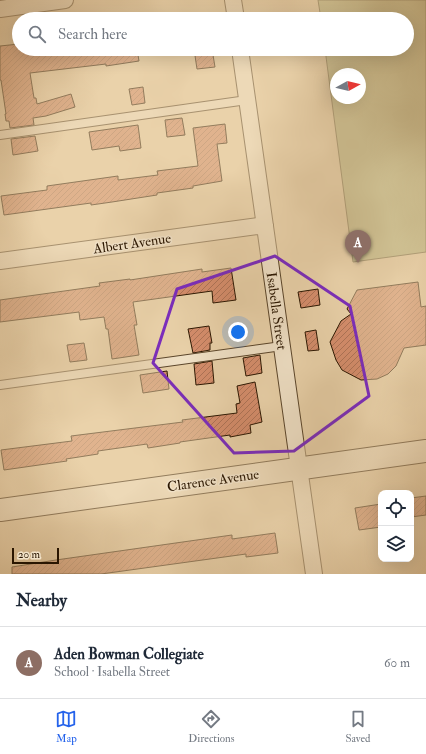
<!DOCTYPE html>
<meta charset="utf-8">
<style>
body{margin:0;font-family:"IM FELL Double Pica",serif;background:#f6f6f7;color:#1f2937}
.controls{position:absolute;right:12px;bottom:12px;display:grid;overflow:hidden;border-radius:8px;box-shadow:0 4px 16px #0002}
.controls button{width:36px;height:36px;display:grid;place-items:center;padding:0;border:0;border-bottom:1px solid #e0e1e3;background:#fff;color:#1f2937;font:20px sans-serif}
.compass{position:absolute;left:330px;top:68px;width:36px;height:36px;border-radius:50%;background:#fff;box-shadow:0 4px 16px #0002;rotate:82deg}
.scale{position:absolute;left:12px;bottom:10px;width:47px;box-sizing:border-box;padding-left:4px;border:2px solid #2a1601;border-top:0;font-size:11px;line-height:14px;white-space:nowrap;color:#2a1601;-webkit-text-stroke:3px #f1e2c8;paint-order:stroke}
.you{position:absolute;left:238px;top:332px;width:14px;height:14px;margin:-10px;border:3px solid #fff;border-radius:50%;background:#1a73e8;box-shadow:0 0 0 6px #1a73e833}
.badge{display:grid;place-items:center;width:26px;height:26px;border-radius:50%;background:#2563eb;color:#fff;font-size:13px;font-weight:700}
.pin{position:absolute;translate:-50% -33px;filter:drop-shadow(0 1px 2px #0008)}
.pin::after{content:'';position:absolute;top:21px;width:14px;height:12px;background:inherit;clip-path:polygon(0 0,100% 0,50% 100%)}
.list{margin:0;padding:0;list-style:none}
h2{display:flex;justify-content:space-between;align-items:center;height:52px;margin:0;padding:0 16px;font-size:17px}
h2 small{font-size:13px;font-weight:400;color:#747a83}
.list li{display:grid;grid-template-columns:26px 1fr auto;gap:12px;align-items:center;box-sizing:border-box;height:72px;padding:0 16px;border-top:1px solid #e0e1e3}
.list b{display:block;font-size:15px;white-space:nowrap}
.list p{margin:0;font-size:13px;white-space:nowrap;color:#747a83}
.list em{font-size:13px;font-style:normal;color:#747a83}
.icon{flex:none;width:22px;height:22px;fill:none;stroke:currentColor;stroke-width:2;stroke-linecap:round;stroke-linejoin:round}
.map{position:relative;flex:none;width:426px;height:574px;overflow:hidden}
.search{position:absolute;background:#fff;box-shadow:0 4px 16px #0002;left:12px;right:12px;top:12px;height:44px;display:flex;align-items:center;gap:10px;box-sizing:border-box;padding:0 14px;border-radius:22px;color:#747a83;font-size:15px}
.sheet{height:124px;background:#fff}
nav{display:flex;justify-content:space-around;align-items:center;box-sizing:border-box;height:56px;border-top:1px solid #e0e1e3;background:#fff;font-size:11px;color:#747a83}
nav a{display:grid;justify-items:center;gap:2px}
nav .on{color:#2563eb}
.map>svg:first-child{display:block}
</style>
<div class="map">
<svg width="426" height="574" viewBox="0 0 426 574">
<defs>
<pattern id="building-hatch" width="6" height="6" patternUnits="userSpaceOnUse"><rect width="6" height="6" fill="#d68e6d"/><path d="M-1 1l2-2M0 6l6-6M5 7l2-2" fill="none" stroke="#ae7357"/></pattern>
</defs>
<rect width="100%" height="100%" fill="#ead2aa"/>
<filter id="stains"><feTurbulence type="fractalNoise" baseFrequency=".005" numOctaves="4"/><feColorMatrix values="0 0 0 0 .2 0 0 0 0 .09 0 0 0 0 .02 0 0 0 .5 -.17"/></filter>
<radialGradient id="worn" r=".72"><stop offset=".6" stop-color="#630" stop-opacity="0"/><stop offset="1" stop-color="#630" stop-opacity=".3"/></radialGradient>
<path fill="#babb86" stroke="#726844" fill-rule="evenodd" d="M 318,0 L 426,0 L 426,252 L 353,262 L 325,49 L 407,49 L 407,19 L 321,19 ZM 336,74 L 360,74 L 360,98 L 336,98 Z"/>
<path fill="url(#building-hatch)" stroke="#2a1601" d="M 19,44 L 19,49 L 137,49 L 139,61 L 106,66 L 106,64 L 30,73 L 34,98 L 36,98 L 37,104 L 71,94 L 75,107 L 46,116 L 33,118 L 34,125 L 10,128 L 9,121 L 6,121 L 5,114 L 6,114 L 1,80 L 0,80 L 0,46 Z
M 194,49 L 212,49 L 215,67 L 197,69 Z
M 143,87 L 145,103 L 132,105 L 129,89 Z
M 182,118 L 185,135 L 167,137 L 165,120 Z
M 225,124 L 227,143 L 217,144 L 222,181 L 193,186 L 193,188 L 157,193 L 157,195 L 112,202 L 91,205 L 91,203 L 4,215 L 1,196 L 47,190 L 47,186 L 118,176 L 118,180 L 158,175 L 157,171 L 198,166 L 193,128 Z
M 138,125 L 141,148 L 120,151 L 119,146 L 92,150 L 89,132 Z
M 35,136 L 38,151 L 13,155 L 11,139 Z
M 231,268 L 236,300 L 213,303 L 212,291 L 133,302 L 137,325 L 134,325 L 139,355 L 112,359 L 108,329 L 106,329 L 104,317 L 80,320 L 79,312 L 0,322 L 0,300 L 100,286 L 99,283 L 130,279 L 130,280 L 202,269 L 202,272 Z
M 418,282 L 421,307 L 426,306 L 426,345 L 404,348 L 396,366 L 388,374 L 377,379 L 361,380 L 342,370 L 336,360 L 330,342 L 341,321 L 351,314 L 347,309 L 357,290 Z
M 318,289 L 320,305 L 301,308 L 298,292 Z
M 209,326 L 212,343 L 210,343 L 210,350 L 193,353 L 188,329 Z
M 316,330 L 319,350 L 308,351 L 305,332 Z
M 84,343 L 87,360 L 70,362 L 67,345 Z
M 260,355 L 262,373 L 246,376 L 243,358 Z
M 212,361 L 214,383 L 196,385 L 194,364 Z
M 167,371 L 169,389 L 143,393 L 140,375 Z
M 255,382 L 262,422 L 250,425 L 251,433 L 230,437 L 230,435 L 180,442 L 180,443 L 148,448 L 147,444 L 98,451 L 98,454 L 66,459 L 67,461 L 4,470 L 1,450 L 72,441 L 71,436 L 183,422 L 182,420 L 237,413 L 236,404 L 240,403 L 237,386 Z
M 426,496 L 426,515 L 411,517 L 411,498 Z
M 381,504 L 381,527 L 359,530 L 355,508 Z
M 275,533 L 278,553 L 246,557 L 246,554 L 101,574 L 12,574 L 12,567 L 56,560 L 232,535 L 232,539 Z"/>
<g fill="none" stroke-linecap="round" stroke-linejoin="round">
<defs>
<path id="service" d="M 0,135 L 247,100
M 0,385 L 282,346"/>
<path id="minor" d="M 233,0 L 236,19
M 0,9 L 65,0
M 240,49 L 314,574
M 0,261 L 265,225"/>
<path id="secondary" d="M 0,510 L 426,451"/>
</defs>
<use href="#service" stroke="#5a452b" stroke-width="10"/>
<use href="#minor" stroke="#5a452b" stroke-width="18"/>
<use href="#secondary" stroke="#2a1601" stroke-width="24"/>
<use href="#service" stroke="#f1e2c8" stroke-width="8"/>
<use href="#minor" stroke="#f1e2c8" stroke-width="16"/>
<use href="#secondary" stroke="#f1e2c8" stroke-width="22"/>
</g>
<path d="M0 0H426V574H0ZM 275,256 L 350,306 L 369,396 L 294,451 L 234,453 L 153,363 L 177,289 Z" fill="#ead2aa" fill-opacity=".55" fill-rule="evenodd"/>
<path fill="none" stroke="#7b2cbf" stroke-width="3" stroke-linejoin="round" d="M 275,256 L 350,306 L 369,396 L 294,451 L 234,453 L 153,363 L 177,289 Z"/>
<g text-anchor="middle" stroke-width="3" stroke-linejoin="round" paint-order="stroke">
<g font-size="14" fill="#2a1601" stroke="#f1e2c8">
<text transform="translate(132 243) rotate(-8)" y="5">Albert Avenue</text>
<text transform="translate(277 311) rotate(82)" y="5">Isabella Street</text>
<text transform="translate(213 480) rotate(-8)" y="5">Clarence Avenue</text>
</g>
</g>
<rect width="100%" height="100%" filter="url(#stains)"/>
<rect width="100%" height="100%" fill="url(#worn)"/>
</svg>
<div class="controls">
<button><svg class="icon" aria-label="locate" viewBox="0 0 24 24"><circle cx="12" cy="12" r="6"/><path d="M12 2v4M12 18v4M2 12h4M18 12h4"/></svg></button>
<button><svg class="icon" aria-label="layers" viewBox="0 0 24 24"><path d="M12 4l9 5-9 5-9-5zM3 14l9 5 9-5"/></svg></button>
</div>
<svg class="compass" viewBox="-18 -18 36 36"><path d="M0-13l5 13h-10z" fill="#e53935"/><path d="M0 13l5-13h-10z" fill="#747a83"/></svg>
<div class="scale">20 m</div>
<div class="you"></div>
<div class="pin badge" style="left:358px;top:263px;background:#8d6e63">A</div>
<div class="search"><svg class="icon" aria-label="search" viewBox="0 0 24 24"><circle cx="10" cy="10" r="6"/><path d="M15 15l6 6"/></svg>Search here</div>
</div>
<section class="sheet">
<h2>Nearby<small></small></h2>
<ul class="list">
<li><span class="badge" style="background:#8d6e63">A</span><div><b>Aden Bowman Collegiate</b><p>School · Isabella Street</p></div><em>60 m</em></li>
</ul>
</section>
<nav>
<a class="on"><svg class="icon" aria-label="map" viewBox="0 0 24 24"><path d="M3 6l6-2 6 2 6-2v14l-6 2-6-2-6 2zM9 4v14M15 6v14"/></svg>Map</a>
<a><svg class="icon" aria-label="directions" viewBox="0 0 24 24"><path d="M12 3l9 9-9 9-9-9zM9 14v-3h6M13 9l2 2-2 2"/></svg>Directions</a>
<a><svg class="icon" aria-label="saved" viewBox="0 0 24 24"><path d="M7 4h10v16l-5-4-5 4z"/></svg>Saved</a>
</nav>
